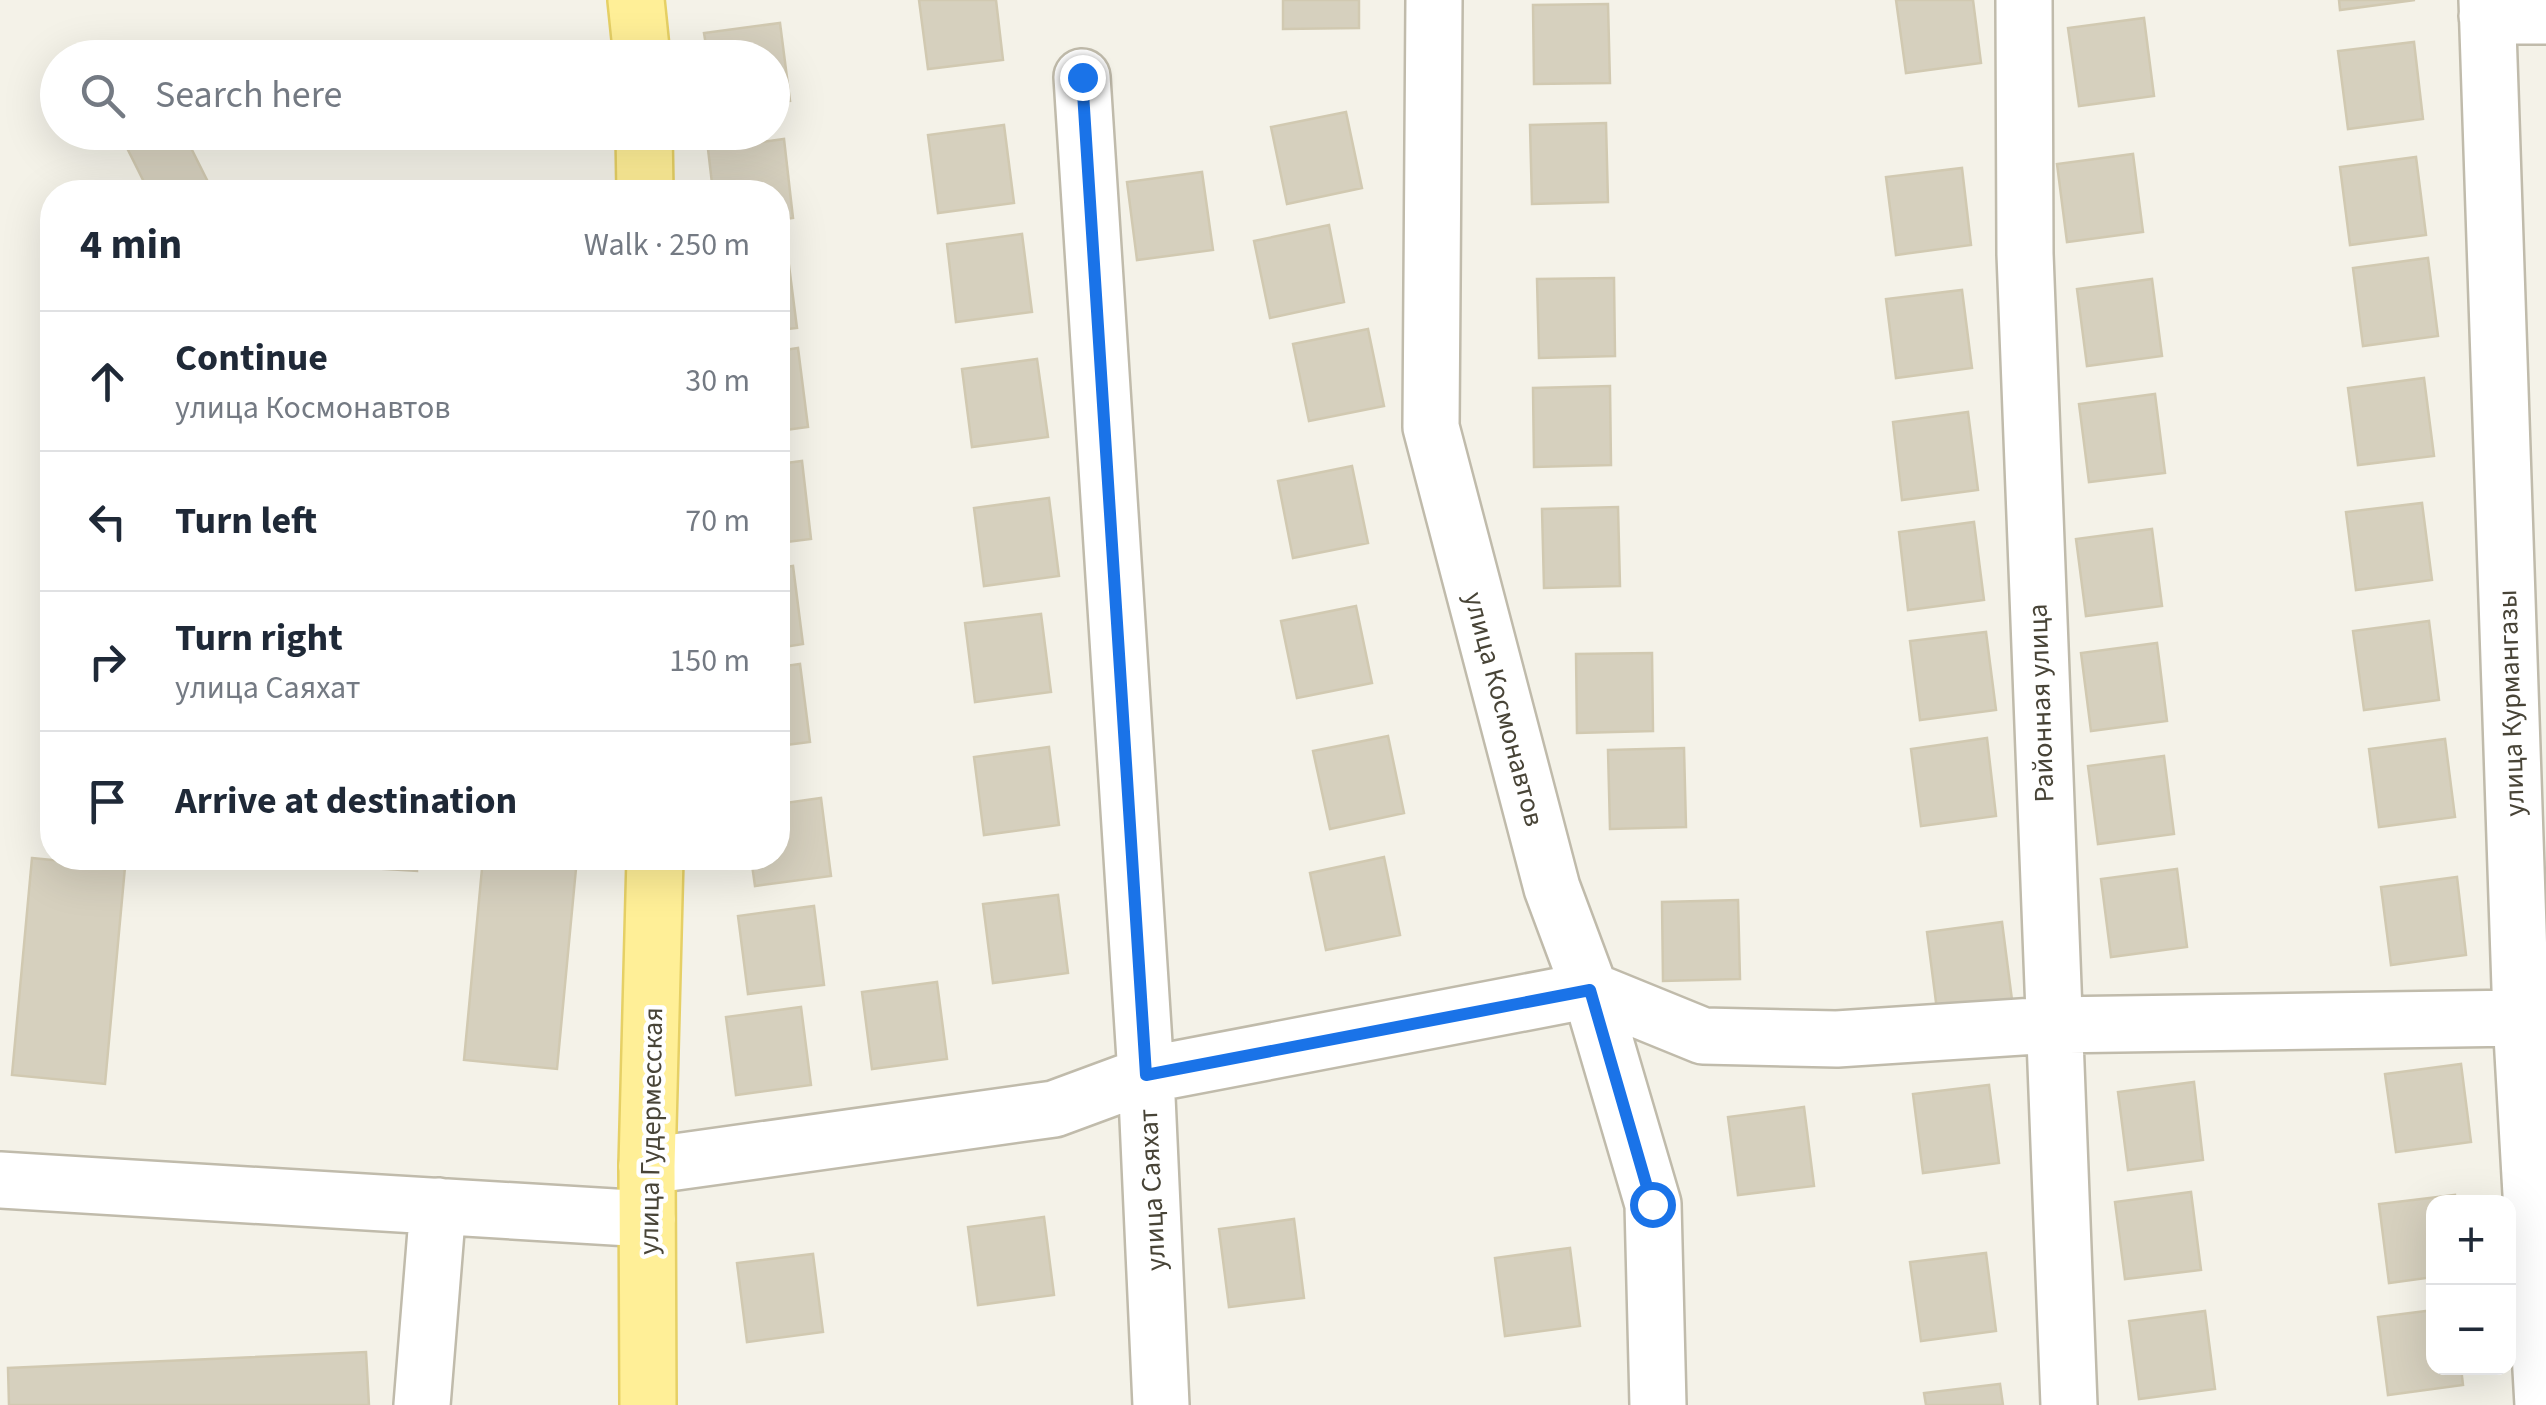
<!DOCTYPE html>
<meta charset="utf-8">
<style>
body{margin:0;font-family:"Source Sans 3",sans-serif;background:#f2f2f3;color:#1f2937}
.controls{position:absolute;right:30px;bottom:30px;display:grid;overflow:hidden;border-radius:20px;box-shadow:0 10px 40px #0002}
.controls button{width:90px;height:90px;display:grid;place-items:center;padding:0;border:0;border-bottom:2px solid #e0e1e3;background:#fff;color:#1f2937;font:50px sans-serif}
.stop{position:absolute;width:30px;height:30px;margin:-22px;border:8px solid #1a73e8;border-radius:50%;background:#fff}
.stop.end{background:#1a73e8;border-color:#fff;box-shadow:0 2px 10px #0008}
.list{margin:0;padding:0;list-style:none}
h2{display:flex;justify-content:space-between;align-items:center;height:130px;margin:0;padding:0 40px;font-size:42px}
h2 small{font-size:32px;font-weight:400;color:#747a83}
.list li{display:grid;grid-template-columns:65px 1fr auto;gap:30px;align-items:center;box-sizing:border-box;height:140px;padding:0 40px;border-top:2px solid #e0e1e3}
.list b{display:block;font-size:38px;white-space:nowrap}
.list p{margin:0;font-size:32px;white-space:nowrap;color:#747a83}
.list em{font-size:32px;font-style:normal;color:#747a83}
.icon{flex:none;width:55px;height:55px;fill:none;stroke:currentColor;stroke-width:2;stroke-linecap:round;stroke-linejoin:round}
.map{position:relative;flex:none;width:2546px;height:1405px;overflow:hidden}
.search{position:absolute;background:#fff;box-shadow:0 10px 40px #0002;left:40px;top:40px;width:750px;height:110px;display:flex;align-items:center;gap:25px;box-sizing:border-box;padding:0 35px;border-radius:55px;color:#747a83;font-size:38px}
.panel{position:absolute;background:#fff;box-shadow:0 10px 40px #0002;left:40px;top:180px;width:750px;height:690px;border-radius:40px}
.map>svg:first-child{display:block}
</style>
<div class="map">
<svg width="2546" height="1405" viewBox="0 0 2546 1405">
<rect width="100%" height="100%" fill="#f4f2e8"/>
<path fill="#d6d0be" stroke="#d1c9b1" stroke-width="2.5" d="M 919,0 L 996,0 L 1003,60 L 928,69 Z
M 1283,0 L 1359,0 L 1359,28 L 1283,29 Z
M 1896,0 L 1973,0 L 1981,63 L 1906,73 Z
M 2339,0 L 2415,0 L 2340,10 Z
M 1608,4 L 1610,83 L 1534,84 L 1533,5 Z
M 2144,18 L 2154,96 L 2079,106 L 2068,28 Z
M 780,23 L 790,101 L 772,103 L 772,58 L 708,58 L 704,33 Z
M 2414,42 L 2423,119 L 2348,129 L 2338,51 Z
M 1346,112 L 1362,188 L 1287,204 L 1271,127 Z
M 1606,123 L 1608,202 L 1532,204 L 1530,125 Z
M 1004,125 L 1014,203 L 938,213 L 928,135 Z
M 119,132 L 183,132 L 213,192 L 149,192 Z
M 784,139 L 793,218 L 778,220 L 778,192 L 713,192 L 708,149 Z
M 2133,154 L 2143,232 L 2067,242 L 2057,164 Z
M 2416,157 L 2426,235 L 2350,245 L 2340,167 Z
M 1962,168 L 1971,245 L 1896,255 L 1886,177 Z
M 1202,172 L 1213,250 L 1137,260 L 1127,182 Z
M 1329,225 L 1344,302 L 1270,318 L 1254,241 Z
M 1022,234 L 1032,312 L 956,322 L 947,244 Z
M 787,250 L 797,328 L 778,330 L 778,251 Z
M 2428,258 L 2438,336 L 2363,346 L 2353,268 Z
M 1614,278 L 1615,356 L 1539,358 L 1537,279 Z
M 2152,279 L 2162,356 L 2087,366 L 2077,289 Z
M 1962,290 L 1972,368 L 1896,378 L 1886,299 Z
M 1368,329 L 1384,406 L 1309,421 L 1293,344 Z
M 798,348 L 808,427 L 778,431 L 778,351 Z
M 1037,359 L 1048,437 L 972,447 L 962,369 Z
M 2424,378 L 2434,456 L 2358,465 L 2348,388 Z
M 1610,386 L 1611,465 L 1534,467 L 1533,388 Z
M 2155,394 L 2165,473 L 2089,482 L 2079,404 Z
M 1968,412 L 1978,490 L 1902,500 L 1893,422 Z
M 802,461 L 811,539 L 778,543 L 778,464 Z
M 1352,466 L 1368,543 L 1293,558 L 1278,481 Z
M 1049,498 L 1059,576 L 984,586 L 974,508 Z
M 2422,503 L 2432,580 L 2356,590 L 2346,512 Z
M 1618,507 L 1620,586 L 1544,588 L 1542,509 Z
M 1974,522 L 1984,600 L 1908,610 L 1899,532 Z
M 2152,529 L 2162,606 L 2086,616 L 2076,539 Z
M 793,566 L 803,644 L 778,648 L 778,568 Z
M 1356,606 L 1372,683 L 1297,698 L 1281,621 Z
M 1041,614 L 1051,692 L 975,702 L 965,623 Z
M 2429,621 L 2439,700 L 2364,710 L 2353,631 Z
M 1986,632 L 1996,710 L 1920,720 L 1910,641 Z
M 2157,643 L 2167,721 L 2091,731 L 2081,653 Z
M 1652,653 L 1653,731 L 1577,733 L 1576,654 Z
M 800,664 L 810,742 L 778,746 L 778,667 Z
M 1388,736 L 1404,813 L 1330,829 L 1313,751 Z
M 1987,738 L 1996,816 L 1921,826 L 1911,749 Z
M 2445,739 L 2455,817 L 2379,827 L 2369,749 Z
M 1049,747 L 1059,825 L 984,835 L 974,757 Z
M 1684,748 L 1686,827 L 1610,829 L 1608,750 Z
M 2164,756 L 2174,834 L 2098,844 L 2088,766 Z
M 821,798 L 831,876 L 755,886 L 751,858 L 778,858 L 778,804 Z
M 1384,857 L 1400,935 L 1326,950 L 1310,873 Z
M 32,858 L 125,867 L 105,1084 L 12,1075 Z
M 207,858 L 417,858 L 417,871 Z
M 483,858 L 577,858 L 557,1069 L 464,1060 Z
M 2177,869 L 2187,947 L 2111,957 L 2101,879 Z
M 2457,877 L 2466,955 L 2391,965 L 2381,887 Z
M 1058,895 L 1068,973 L 993,983 L 983,904 Z
M 1738,900 L 1740,979 L 1663,981 L 1662,902 Z
M 814,906 L 824,985 L 748,994 L 738,916 Z
M 2002,922 L 2012,1000 L 1937,1010 L 1927,932 Z
M 937,982 L 947,1059 L 872,1069 L 862,992 Z
M 801,1007 L 811,1085 L 736,1095 L 726,1017 Z
M 2461,1064 L 2471,1142 L 2396,1152 L 2385,1074 Z
M 2194,1082 L 2203,1160 L 2128,1170 L 2118,1092 Z
M 1989,1085 L 1999,1163 L 1923,1173 L 1913,1094 Z
M 1804,1107 L 1814,1186 L 1738,1195 L 1728,1117 Z
M 2191,1192 L 2201,1270 L 2125,1279 L 2115,1202 Z
M 2455,1195 L 2456,1202 L 2434,1202 L 2434,1277 L 2389,1283 L 2379,1204 Z
M 1044,1217 L 1054,1295 L 978,1305 L 968,1227 Z
M 1294,1219 L 1304,1298 L 1229,1307 L 1219,1229 Z
M 1570,1248 L 1580,1326 L 1505,1336 L 1495,1258 Z
M 1986,1253 L 1996,1331 L 1921,1341 L 1910,1262 Z
M 813,1254 L 823,1332 L 747,1342 L 737,1263 Z
M 2434,1310 L 2434,1368 L 2461,1368 L 2463,1385 L 2388,1395 L 2378,1317 Z
M 2205,1311 L 2215,1389 L 2139,1399 L 2129,1321 Z
M 366,1352 L 369,1405 L 9,1405 L 8,1368 Z
M 2000,1384 L 2003,1405 L 1926,1405 L 1924,1393 Z"/>
<g fill="none" stroke-linecap="round" stroke-linejoin="round">
<defs>
<path id="minor" d="M 1434,0 L 1431,427 L 1552,888 L 1590,990 L 1653,1204 L 1658,1405
M 2024,0 L 2025,254 L 2069,1405
M 2487,0 L 2521,1018 L 2543,1405
M 2487,16 L 2546,16
M 1082,77 L 1146,1075 L 1161,1405
M 647,1166 L 1054,1109 L 1146,1075 L 1590,990 L 1703,1036 L 1837,1039 L 2052,1025 L 2521,1018
M 0,1180 L 647,1219
M 422,1405 L 438,1206"/>
<path id="major" d="M 636,0 L 642,58
M 644,132 L 645,192
M 648,1405 L 647,1166 L 655,858"/>
</defs>
<use href="#minor" stroke="#c0bbab" stroke-width="60"/>
<use href="#major" stroke="#e6d065" stroke-width="60"/>
<use href="#minor" stroke="#fff" stroke-width="55"/>
<use href="#major" stroke="#ffef97" stroke-width="55"/>
</g>
<g fill="none" stroke-linecap="round" stroke-linejoin="round">
<path stroke="#1a73e8" stroke-width="12" d="M 1082,77 L 1146,1075 L 1590,990 L 1652,1204"/>
</g>
<g text-anchor="middle" stroke-width="9" stroke-linejoin="round" paint-order="stroke">
<g font-size="28" fill="#484437" stroke="#fff">
<text transform="translate(2040 703) rotate(-92)" y="10">Районная улица</text>
<text transform="translate(2510 703) rotate(-92)" y="10">улица Курмангазы</text>
<text transform="translate(1505 709) rotate(75)" y="10">улица Космонавтов</text>
<text transform="translate(650 1131) rotate(-89)" y="10">улица Гудермесская</text>
<text transform="translate(1151 1190) rotate(-93)" y="10">улица Саяхат</text>
</g>
</g>
</svg>
<div class="controls">
<button>+</button>
<button>−</button>
</div>
<div class="stop" style="left:1652px;top:1204px"></div>
<div class="stop end" style="left:1082px;top:77px"></div>
<div class="search"><svg class="icon" aria-label="search" viewBox="0 0 24 24"><circle cx="10" cy="10" r="6"/><path d="M15 15l6 6"/></svg>Search here</div>
<section class="panel">
<h2>4 min<small>Walk · 250 m</small></h2>
<ul class="list">
<li><svg class="icon" aria-label="ahead" viewBox="0 0 24 24"><path d="M12 20V5M6 11l6-6 6 6"/></svg><div><b>Continue</b><p>улица Космонавтов</p></div><em>30 m</em></li>
<li><svg class="icon" aria-label="left" viewBox="0 0 24 24"><path d="M17 20v-9H6M10 6l-5 5 5 5"/></svg><div><b>Turn left</b></div><em>70 m</em></li>
<li><svg class="icon" aria-label="right" viewBox="0 0 24 24"><path d="M7 20v-9h11M14 6l5 5-5 5"/></svg><div><b>Turn right</b><p>улица Саяхат</p></div><em>150 m</em></li>
<li><svg class="icon" aria-label="arrive" viewBox="0 0 24 24"><path d="M6 21V4h12l-3 4 3 4H6"/></svg><div><b>Arrive at destination</b></div></li>
</ul>
</section>
</div>
